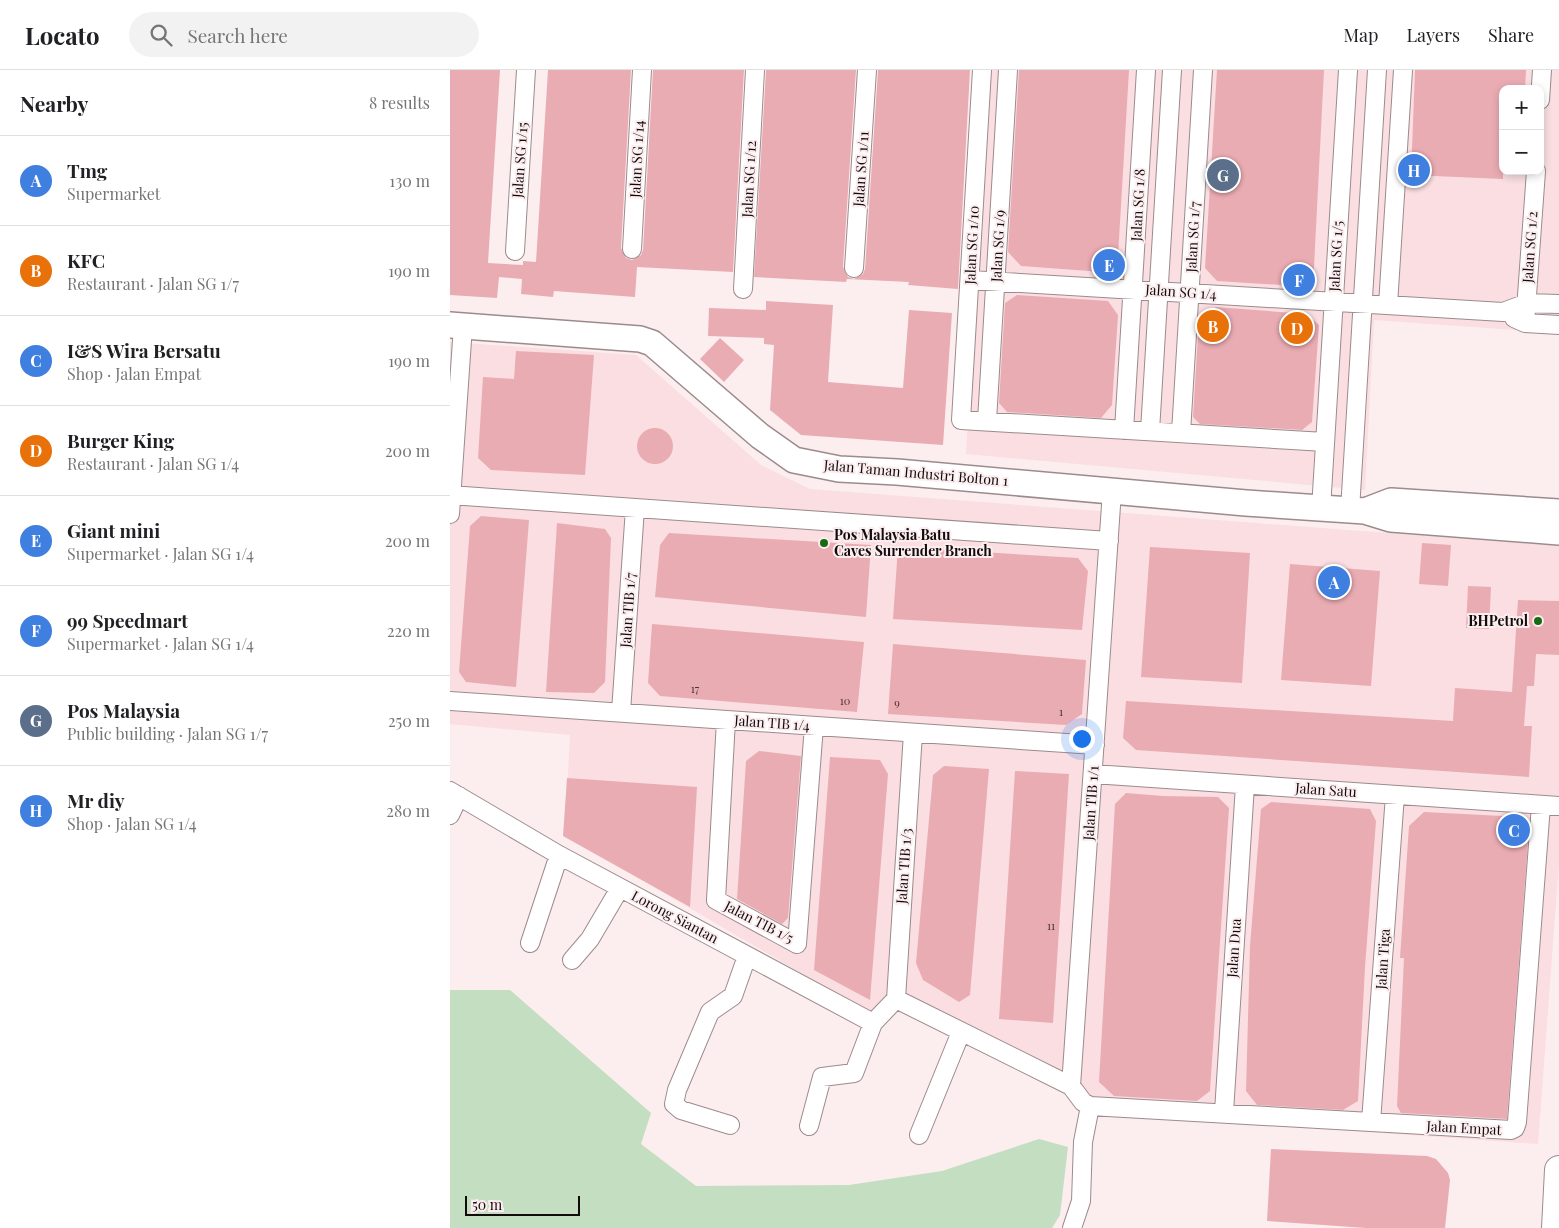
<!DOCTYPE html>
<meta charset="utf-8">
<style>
body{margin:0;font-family:"Playfair Display",serif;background:#f2f2f2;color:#202124}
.controls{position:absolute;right:15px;top:15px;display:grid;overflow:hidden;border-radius:10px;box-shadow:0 2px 8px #0003}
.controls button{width:45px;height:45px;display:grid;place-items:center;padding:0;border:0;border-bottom:1px solid #e0e0e0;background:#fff;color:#202124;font:25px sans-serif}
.scale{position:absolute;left:15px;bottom:12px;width:115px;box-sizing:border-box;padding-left:5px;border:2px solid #110b0c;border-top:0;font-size:14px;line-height:18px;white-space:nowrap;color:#110b0c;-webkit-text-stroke:4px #fcedef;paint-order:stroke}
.you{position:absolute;left:631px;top:668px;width:18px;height:18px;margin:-12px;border:4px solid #fff;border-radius:50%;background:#1a73e8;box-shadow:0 0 0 8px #1a73e833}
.badge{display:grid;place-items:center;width:32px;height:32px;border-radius:50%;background:#176b12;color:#fff;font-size:16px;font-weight:700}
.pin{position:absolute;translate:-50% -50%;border:2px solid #fff;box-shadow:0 1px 5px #0006}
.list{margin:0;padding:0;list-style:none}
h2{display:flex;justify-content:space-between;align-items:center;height:65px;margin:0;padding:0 20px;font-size:21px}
h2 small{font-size:16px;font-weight:400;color:#757577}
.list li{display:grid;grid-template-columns:32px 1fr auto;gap:15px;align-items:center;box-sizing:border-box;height:90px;padding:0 20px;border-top:1px solid #e0e0e0}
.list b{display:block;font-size:19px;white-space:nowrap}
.list p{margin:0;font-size:16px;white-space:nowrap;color:#757577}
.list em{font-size:16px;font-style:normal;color:#757577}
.icon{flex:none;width:28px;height:28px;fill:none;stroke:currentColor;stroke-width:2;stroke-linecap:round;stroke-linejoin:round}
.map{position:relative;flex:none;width:1109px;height:1158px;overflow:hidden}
header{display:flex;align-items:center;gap:30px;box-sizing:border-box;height:70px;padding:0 25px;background:#fff;border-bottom:1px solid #e0e0e0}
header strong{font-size:24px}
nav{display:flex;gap:28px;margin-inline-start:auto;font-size:18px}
.search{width:350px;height:45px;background:#f2f2f2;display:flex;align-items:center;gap:12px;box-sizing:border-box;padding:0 18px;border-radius:28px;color:#757577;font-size:19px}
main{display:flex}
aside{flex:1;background:#fff}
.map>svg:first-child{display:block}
</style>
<header>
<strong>Locato</strong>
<div class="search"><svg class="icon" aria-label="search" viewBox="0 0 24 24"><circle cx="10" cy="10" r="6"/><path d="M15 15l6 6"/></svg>Search here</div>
<nav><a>Map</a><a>Layers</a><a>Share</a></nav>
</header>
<main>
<aside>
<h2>Nearby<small>8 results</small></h2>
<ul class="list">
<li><span class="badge" style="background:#3f7fe0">A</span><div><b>Tmg</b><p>Supermarket</p></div><em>130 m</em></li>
<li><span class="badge" style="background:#e8710a">B</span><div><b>KFC</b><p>Restaurant · Jalan SG 1/7</p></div><em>190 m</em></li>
<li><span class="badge" style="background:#3f7fe0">C</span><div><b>I&amp;S Wira Bersatu</b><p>Shop · Jalan Empat</p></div><em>190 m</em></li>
<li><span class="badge" style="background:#e8710a">D</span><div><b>Burger King</b><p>Restaurant · Jalan SG 1/4</p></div><em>200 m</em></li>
<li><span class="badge" style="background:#3f7fe0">E</span><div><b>Giant mini</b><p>Supermarket · Jalan SG 1/4</p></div><em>200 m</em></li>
<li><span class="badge" style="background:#3f7fe0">F</span><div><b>99 Speedmart</b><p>Supermarket · Jalan SG 1/4</p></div><em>220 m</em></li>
<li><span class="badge" style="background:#5c6f8a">G</span><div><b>Pos Malaysia</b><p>Public building · Jalan SG 1/7</p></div><em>250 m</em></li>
<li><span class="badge" style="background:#3f7fe0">H</span><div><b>Mr diy</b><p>Shop · Jalan SG 1/4</p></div><em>280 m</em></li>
</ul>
</aside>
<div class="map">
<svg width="1109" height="1158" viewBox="0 0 1109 1158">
<rect width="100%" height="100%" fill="#fcedef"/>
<path fill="#fadee1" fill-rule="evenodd" d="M 539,0 L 1109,0 L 1109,263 L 924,250 L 915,420 L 516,384 ZM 1053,19 L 1090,19 L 1090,101 L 1053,101 Z
M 0,272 L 186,285 L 311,395 L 360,419 L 1109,476 L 1109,793 L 1088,1074 L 653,1043 L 449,941 L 433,951 L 115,765 L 120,665 L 0,654 Z"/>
<path fill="#c4dec1" d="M 0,920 L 60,920 L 201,1043 L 191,1074 L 246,1116 L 399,1115 L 492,1101 L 589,1069 L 618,1077 L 610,1145 L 602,1158 L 0,1158 Z"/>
<path fill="#eaacb3" d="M 0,0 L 50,0 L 38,193 L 73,195 L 73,191 L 86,192 L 98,0 L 181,0 L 171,178 L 176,188 L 182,190 L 191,185 L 193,180 L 203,0 L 294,0 L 283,202 L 187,197 L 185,227 L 104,221 L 103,227 L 71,224 L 72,209 L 49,207 L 47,228 L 0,225 Z
M 316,0 L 406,0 L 393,197 L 398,207 L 404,209 L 413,204 L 415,199 L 428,0 L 520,0 L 508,219 L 458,215 L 459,212 L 397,209 L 396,212 L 304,207 Z
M 569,0 L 679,0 L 667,203 L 571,196 L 558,182 Z
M 767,0 L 874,0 L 863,217 L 767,211 L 755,198 Z
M 965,0 L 1076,0 L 1075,19 L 1053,19 L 1053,109 L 961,105 Z
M 567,225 L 658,231 L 668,245 L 662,335 L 651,348 L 557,342 L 549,333 L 555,233 Z
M 316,231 L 383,235 L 378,312 L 453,318 L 459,240 L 502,243 L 493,375 L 351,365 L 320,340 L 324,275 L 314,274 L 314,268 L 258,266 L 259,238 L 316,240 Z
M 766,237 L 857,244 L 869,255 L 862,352 L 852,360 L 750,354 L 743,347 L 749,249 Z
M 270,268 L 294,290 L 274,312 L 250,289 Z
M 66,281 L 144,285 L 135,405 L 41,400 L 28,388 L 33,307 L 64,309 Z
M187 376a18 18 0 1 1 36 0a18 18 0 1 1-36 0Z
M 31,446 L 79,450 L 66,617 L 16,612 L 9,602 L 20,456 Z
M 107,453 L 155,459 L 161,468 L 155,612 L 144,623 L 96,622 Z
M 219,463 L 421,475 L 416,547 L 205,527 L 210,475 Z
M 972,473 L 1001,475 L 998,516 L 969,514 Z
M 448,477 L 628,488 L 638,501 L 632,560 L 443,549 Z
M 700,477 L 800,483 L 792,613 L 691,607 Z
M 840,494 L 930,501 L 921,616 L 831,610 Z
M 1018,516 L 1041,517 L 1039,559 L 1016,558 Z
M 1068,530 L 1109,531 L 1109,585 L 1086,584 L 1084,616 L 1077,616 L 1074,656 L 1082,656 L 1079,707 L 686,680 L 673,668 L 676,631 L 1003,651 L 1005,618 L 1062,622 Z
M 202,554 L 414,572 L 407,642 L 210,626 L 198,613 Z
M 443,574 L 636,590 L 632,644 L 616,655 L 438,644 Z
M 309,681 L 351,686 L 338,848 L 332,854 L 287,829 L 296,691 Z
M 380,687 L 430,690 L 438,704 L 420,930 L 364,900 Z
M 494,696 L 539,699 L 520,925 L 509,932 L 473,910 L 466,893 L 483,705 Z
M 565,701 L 619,704 L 603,953 L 549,949 Z
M 117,708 L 247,717 L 240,837 L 113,766 Z
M 676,723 L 713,726 L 768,727 L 779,738 L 760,1021 L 747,1031 L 664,1026 L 649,1012 L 665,734 Z
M 821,732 L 920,739 L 926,751 L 915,897 L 908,1031 L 893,1040 L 807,1035 L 796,1021 L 800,876 L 811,739 Z
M 974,742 L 1072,747 L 1079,759 L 1057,1049 L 951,1043 L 947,1036 L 954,888 L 950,888 L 959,756 Z
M 821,1079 L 977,1086 L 986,1089 L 998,1103 L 1000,1110 L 995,1158 L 916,1158 L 817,1151 Z"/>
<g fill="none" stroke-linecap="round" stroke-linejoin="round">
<defs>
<path id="street" d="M 532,0 L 511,350 L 875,372
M 1090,30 L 1092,0
M 182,179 L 192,0
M 65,181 L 76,0
M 404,198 L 417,0
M 520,210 L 1053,242 L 1077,233 L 1109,234
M 293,219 L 305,0
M 938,235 L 953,0
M 1064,248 L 1075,253 L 1109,255
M 1075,253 L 1086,101
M 537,351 L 558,0
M 674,360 L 696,0
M 700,361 L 722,0
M 731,363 L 753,0
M 0,425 L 659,471
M 871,439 L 898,0
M 900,440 L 927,0
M 0,444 L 13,256
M 0,631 L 645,675
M 171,642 L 185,438
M 276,650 L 266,830 L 347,874 L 364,656
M 643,704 L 1109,736
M 0,721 L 109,785 L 423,953 L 446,929
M 0,745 L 9,726
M 80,873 L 109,785
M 122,890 L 140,869 L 170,818
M 446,929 L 621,1016 L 633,1032 L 640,1036 L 1061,1060 L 1065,1058 L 1067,1052 L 1091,735
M 446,929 L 463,663
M 621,1016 L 662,421
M 774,1042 L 795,715
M 921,1052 L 945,725
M 280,1055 L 231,1040 L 224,1034 L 227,1020 L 260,942 L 283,926 L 297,886
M 359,1056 L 372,1007 L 404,1003 L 423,953
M 469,1065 L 511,962
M 622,1158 L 631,1131 L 633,1072 L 640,1036"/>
<path id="secondary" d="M 0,255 L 190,269 L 202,273 L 310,366 L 344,390 L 389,399 L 447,402 L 796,433 L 915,441 L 941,449 L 1109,462
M 915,441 L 941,431 L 1109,442"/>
<path id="primary" d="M 1106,1158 L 1109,1100"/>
</defs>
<use href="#street" stroke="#9c8b8c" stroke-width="20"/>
<use href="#secondary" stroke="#9c8b8c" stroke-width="28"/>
<use href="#primary" stroke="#9c8b8c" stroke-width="30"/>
<use href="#street" stroke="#fff" stroke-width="18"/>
<use href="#secondary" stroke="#fff" stroke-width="25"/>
<use href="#primary" stroke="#fff" stroke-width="28"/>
</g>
<g fill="#176b12" stroke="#fcedef" stroke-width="2">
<circle cx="374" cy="473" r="5"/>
<circle cx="1088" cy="551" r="5"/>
</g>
<g text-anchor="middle" stroke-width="4" stroke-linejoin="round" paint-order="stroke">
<g font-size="11" fill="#473336">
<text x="245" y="623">17</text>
<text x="395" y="635">10</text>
<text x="447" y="637">9</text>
<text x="611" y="646">1</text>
<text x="601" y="860">11</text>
</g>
<g font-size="14" fill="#110b0c" stroke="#fcedef">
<text transform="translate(187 89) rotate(-87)" y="5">Jalan SG 1/14</text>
<text transform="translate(70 90) rotate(-86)" y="5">Jalan SG 1/15</text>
<text transform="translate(411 99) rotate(-86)" y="5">Jalan SG 1/11</text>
<text transform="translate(299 109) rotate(-87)" y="5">Jalan SG 1/12</text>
<text transform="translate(688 135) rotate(-87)" y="5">Jalan SG 1/8</text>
<text transform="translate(743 167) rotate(-87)" y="5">Jalan SG 1/7</text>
<text transform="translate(522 175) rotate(-87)" y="5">Jalan SG 1/10</text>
<text transform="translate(548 176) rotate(-87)" y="5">Jalan SG 1/9</text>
<text transform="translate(1080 177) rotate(-86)" y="5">Jalan SG 1/2</text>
<text transform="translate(886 186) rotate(-87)" y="5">Jalan SG 1/5</text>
<text transform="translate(731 222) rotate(4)" y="5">Jalan SG 1/4</text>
<text transform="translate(466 403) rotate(5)" y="5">Jalan Taman Industri Bolton 1</text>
<text transform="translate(178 540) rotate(-86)" y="5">Jalan TIB 1/7</text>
<text transform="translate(322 653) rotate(4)" y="5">Jalan TIB 1/4</text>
<text transform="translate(876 720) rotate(4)" y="5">Jalan Satu</text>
<text transform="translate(641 733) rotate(-86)" y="5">Jalan TIB 1/1</text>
<text transform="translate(454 796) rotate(-86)" y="5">Jalan TIB 1/3</text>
<text transform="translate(225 847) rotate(28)" y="5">Lorong Siantan</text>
<text transform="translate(309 852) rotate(27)" y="5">Jalan TIB 1/5</text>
<text transform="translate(784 878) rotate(-86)" y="5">Jalan Dua</text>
<text transform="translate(933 889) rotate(-86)" y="5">Jalan Tiga</text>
<text transform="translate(1014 1058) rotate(3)" y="5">Jalan Empat</text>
</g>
<g font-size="14" font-weight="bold" fill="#110b0c" stroke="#fcedef" text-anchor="start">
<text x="384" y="470">Pos Malaysia Batu<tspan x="384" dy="16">Caves Surrender Branch</tspan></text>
<text x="1078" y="556" text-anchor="end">BHPetrol</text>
</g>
</g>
</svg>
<div class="controls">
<button>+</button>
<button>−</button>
</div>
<div class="scale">50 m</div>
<div class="you"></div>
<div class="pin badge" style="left:884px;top:512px;background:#3f7fe0">A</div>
<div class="pin badge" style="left:763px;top:256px;background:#e8710a">B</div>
<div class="pin badge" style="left:1064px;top:760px;background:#3f7fe0">C</div>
<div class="pin badge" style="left:847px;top:258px;background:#e8710a">D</div>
<div class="pin badge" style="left:659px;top:195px;background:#3f7fe0">E</div>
<div class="pin badge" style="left:849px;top:210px;background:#3f7fe0">F</div>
<div class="pin badge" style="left:773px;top:105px;background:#5c6f8a">G</div>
<div class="pin badge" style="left:964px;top:100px;background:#3f7fe0">H</div>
</div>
</main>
